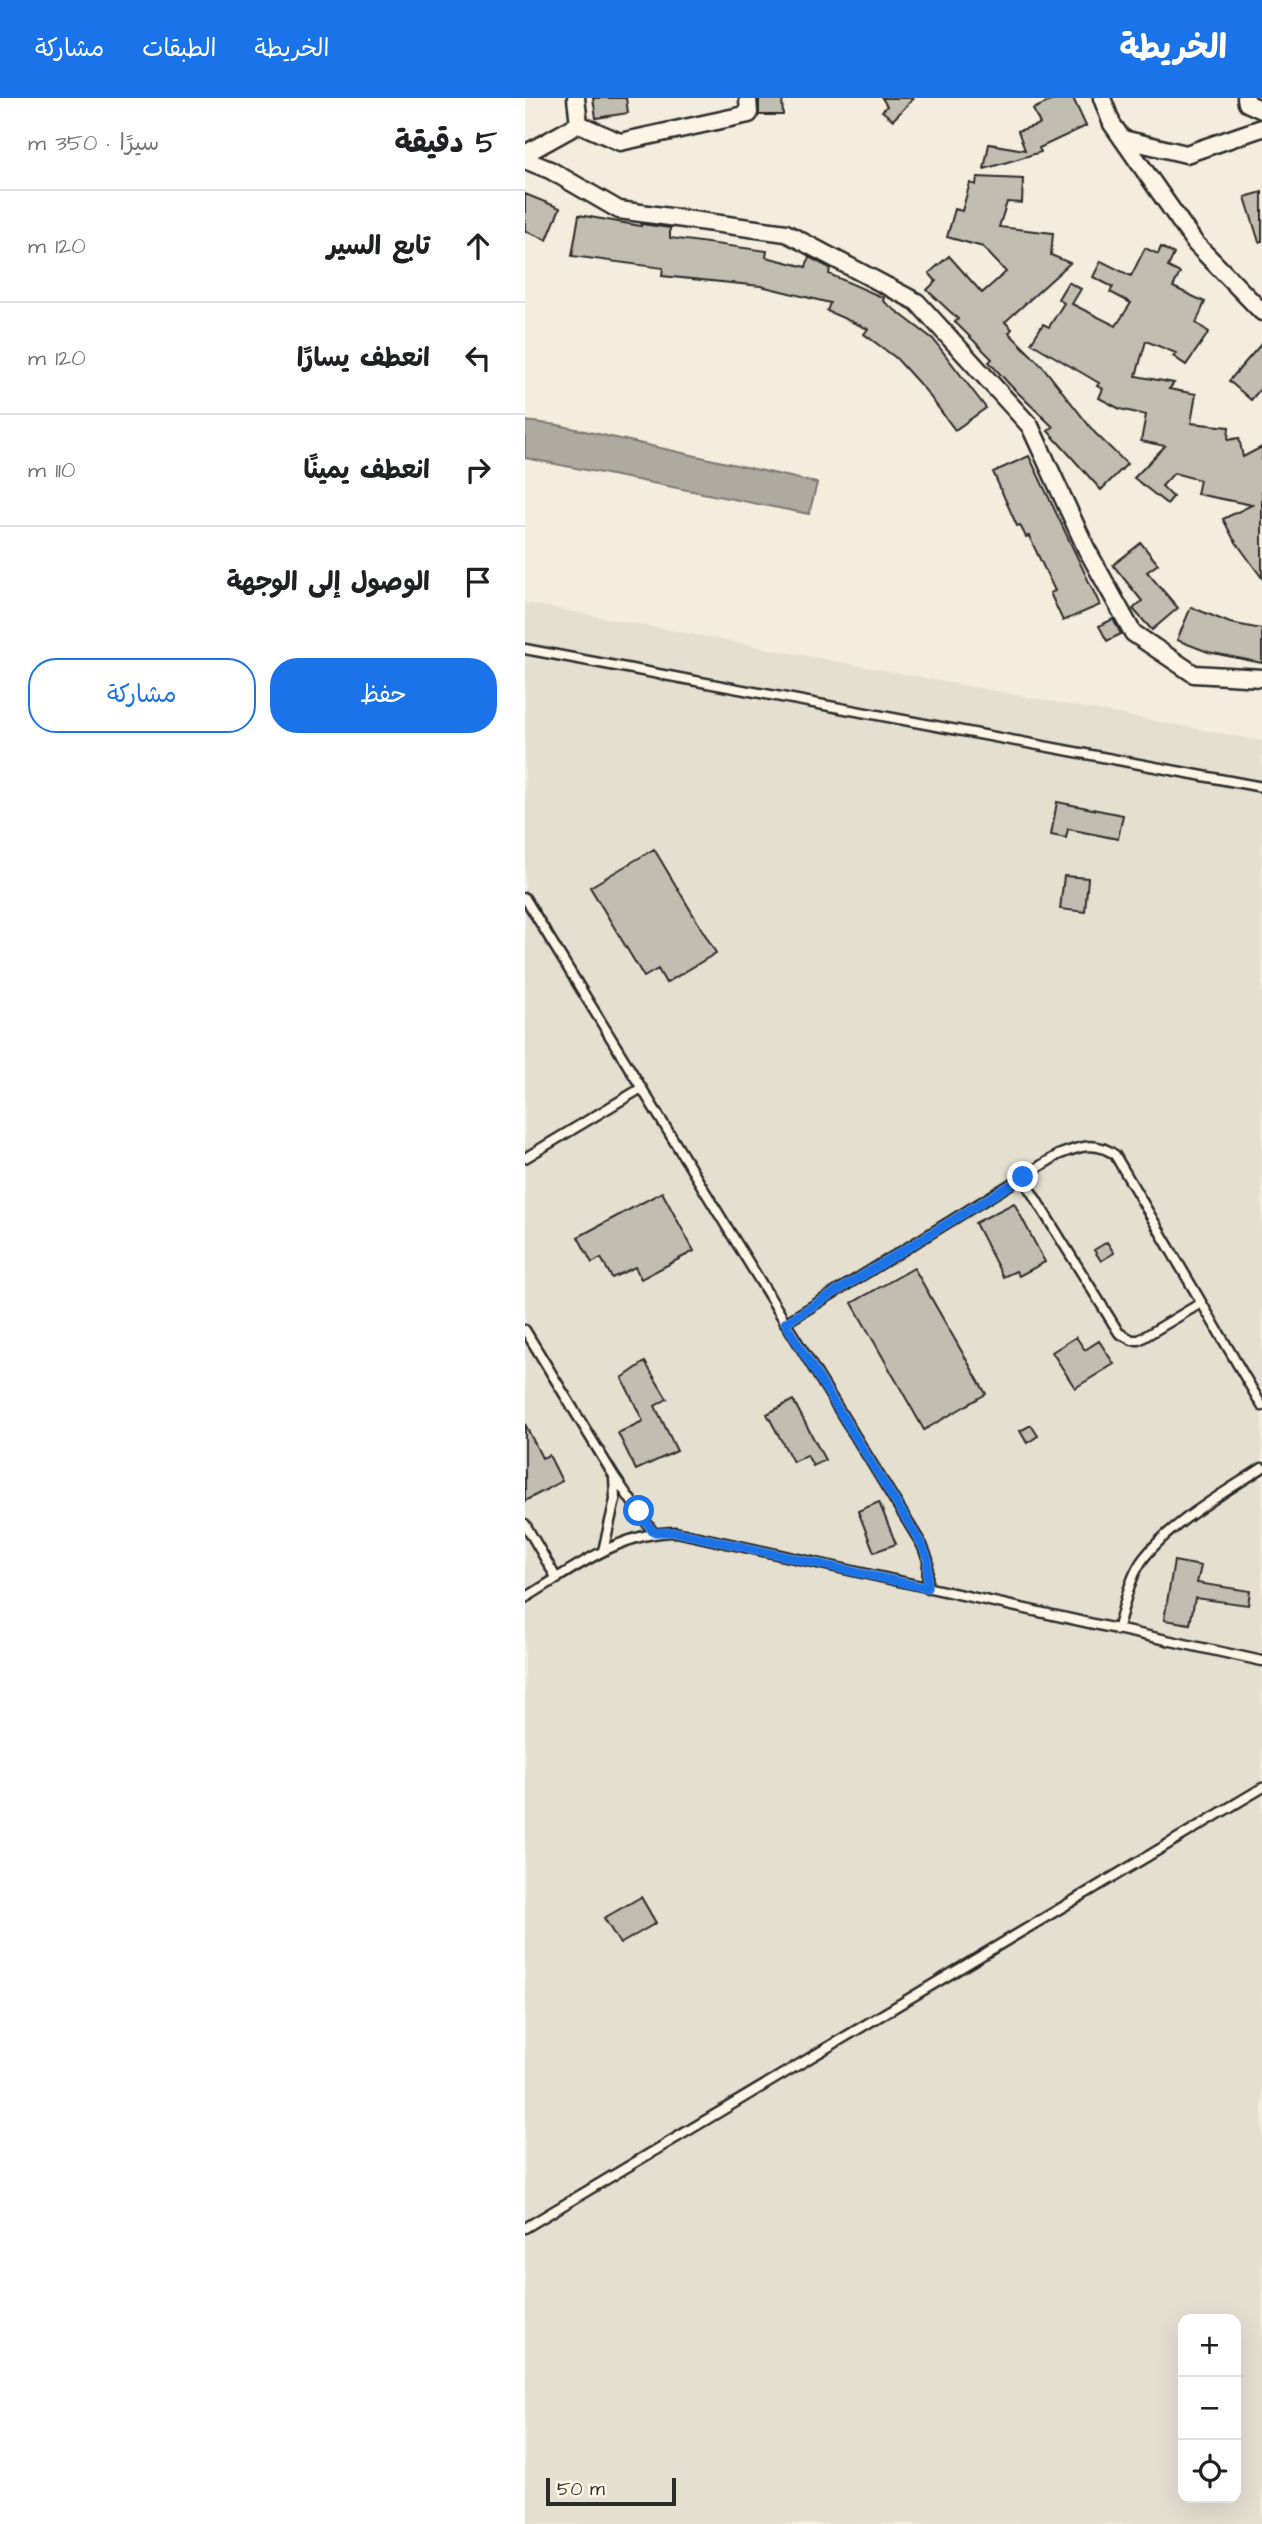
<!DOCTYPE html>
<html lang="ar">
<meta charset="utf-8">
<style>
body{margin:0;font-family:"Architects Daughter","Playpen Sans Arabic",sans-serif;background:#f6f6f6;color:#202124;direction:rtl}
.controls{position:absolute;right:21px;bottom:21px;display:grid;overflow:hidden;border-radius:14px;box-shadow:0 7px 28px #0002}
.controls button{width:63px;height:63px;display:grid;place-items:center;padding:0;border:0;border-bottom:2px solid #e0e0e0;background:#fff;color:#202124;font:35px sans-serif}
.scale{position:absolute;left:21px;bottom:18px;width:130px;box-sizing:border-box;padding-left:7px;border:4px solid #2b2b2b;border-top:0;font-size:19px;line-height:24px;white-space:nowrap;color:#2b2b2b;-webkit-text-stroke:5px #fcf5e5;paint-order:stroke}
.stop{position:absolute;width:21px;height:21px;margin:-16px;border:5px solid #1a73e8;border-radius:50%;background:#fff}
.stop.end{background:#1a73e8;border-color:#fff;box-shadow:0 2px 7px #0008}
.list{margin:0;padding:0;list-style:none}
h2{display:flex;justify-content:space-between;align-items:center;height:91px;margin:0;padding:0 28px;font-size:30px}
h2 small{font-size:23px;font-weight:400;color:#757577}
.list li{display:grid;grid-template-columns:46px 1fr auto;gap:21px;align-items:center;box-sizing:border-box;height:112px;padding:0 28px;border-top:2px solid #e0e0e0}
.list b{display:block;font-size:26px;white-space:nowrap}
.list em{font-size:23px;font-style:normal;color:#757577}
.actions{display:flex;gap:14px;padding:21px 28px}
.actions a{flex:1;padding:16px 0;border:2px solid #1a73e8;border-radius:28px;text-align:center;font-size:24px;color:#1a73e8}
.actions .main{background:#1a73e8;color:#fff}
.icon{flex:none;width:38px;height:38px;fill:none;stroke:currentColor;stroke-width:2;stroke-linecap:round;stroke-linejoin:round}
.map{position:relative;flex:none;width:737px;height:2426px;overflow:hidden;direction:ltr}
header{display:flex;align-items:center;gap:42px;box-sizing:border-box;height:98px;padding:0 35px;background:#1a73e8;color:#fff}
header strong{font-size:33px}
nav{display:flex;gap:38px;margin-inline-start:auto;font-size:24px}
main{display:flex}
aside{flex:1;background:#fff}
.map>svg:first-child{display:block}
</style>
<header>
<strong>الخريطة</strong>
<nav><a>الخريطة</a><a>الطبقات</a><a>مشاركة</a></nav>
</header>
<main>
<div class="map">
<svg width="737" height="2426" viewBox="0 0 737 2426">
<rect width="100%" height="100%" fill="#f4edde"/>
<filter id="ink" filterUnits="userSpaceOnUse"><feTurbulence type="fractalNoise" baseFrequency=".0143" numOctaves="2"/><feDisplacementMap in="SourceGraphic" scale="14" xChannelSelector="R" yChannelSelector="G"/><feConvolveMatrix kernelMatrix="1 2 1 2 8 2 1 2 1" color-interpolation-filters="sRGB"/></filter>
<g filter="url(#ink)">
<path fill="#e5dfd0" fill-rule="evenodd" d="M 0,505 L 737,643 L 737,2426 L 0,2426 ZM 658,2221 L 711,2221 L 711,2400 L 658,2400 Z"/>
<path fill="#afaaa0" stroke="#7a7771" stroke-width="2" d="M 0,323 L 33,327 L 292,385 L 284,416 L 0,360 Z"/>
<path fill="#c2bdb1" stroke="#2b2b2b" stroke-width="2" d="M 68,0 L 101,0 L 103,15 L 71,20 Z
M 234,0 L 257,0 L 258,17 L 234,17 Z
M 357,0 L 389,0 L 368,22 L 357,13 L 362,8 Z
M 532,0 L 548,0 L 561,28 L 514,50 L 516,54 L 459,71 L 464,46 L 500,52 L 493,33 L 515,26 L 508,11 Z
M 452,79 L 498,81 L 497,105 L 482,104 L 474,129 L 528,135 L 526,157 L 545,165 L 480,224 L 487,231 L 484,235 L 518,269 L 570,335 L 602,366 L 576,392 L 523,333 L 528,329 L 486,288 L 464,264 L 467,261 L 430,224 L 433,221 L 402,192 L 411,183 L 404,175 L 424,158 L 457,195 L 481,174 L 458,149 L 422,139 L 430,111 L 437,113 L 445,85 L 451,87 Z
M 737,94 L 737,143 L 734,144 L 720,99 Z
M 0,96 L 35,110 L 22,142 L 0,133 Z
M 54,117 L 116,128 L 116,126 L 145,130 L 145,140 L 242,153 L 241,159 L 281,169 L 284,159 L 305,170 L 304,176 L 359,200 L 358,203 L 408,241 L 461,310 L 430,332 L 400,292 L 371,260 L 339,236 L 343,231 L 302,213 L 305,205 L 236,188 L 137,178 L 138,170 L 47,158 Z
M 636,149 L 649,156 L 643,169 L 655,175 L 648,189 L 680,204 L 671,225 L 684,234 L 661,267 L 648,258 L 651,255 L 621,243 L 611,278 L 649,285 L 644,291 L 671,296 L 666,325 L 704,329 L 703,342 L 714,340 L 718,359 L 737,349 L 737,480 L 708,440 L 698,421 L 727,407 L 672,396 L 675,382 L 649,375 L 637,388 L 648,399 L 642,406 L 609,380 L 640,348 L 616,343 L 621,317 L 595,311 L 574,300 L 578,291 L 572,288 L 574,285 L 506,245 L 518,226 L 524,229 L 539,205 L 533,201 L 543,184 L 556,191 L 547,206 L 591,228 L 606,205 L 585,194 L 588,189 L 568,179 L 576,163 L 606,178 L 620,150 L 633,156 Z
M 737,245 L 737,289 L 726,302 L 704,283 Z
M 504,358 L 575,507 L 538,523 L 525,495 L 530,493 L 504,438 L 501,439 L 495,427 L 492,428 L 468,374 Z
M 616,445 L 633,466 L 622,474 L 653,510 L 627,532 L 608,511 L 617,503 L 588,467 Z
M 666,509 L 705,525 L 737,531 L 737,565 L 683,554 L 652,542 Z
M 588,521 L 596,536 L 582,543 L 574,528 Z
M 532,704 L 598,717 L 593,741 L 543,731 L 541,740 L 526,737 Z
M 129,751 L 191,855 L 141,885 L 133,871 L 119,879 L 65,789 Z
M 539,778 L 563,780 L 560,814 L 535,811 Z
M 137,1094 L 169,1153 L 116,1181 L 110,1169 L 87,1180 L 76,1160 L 67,1165 L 53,1139 Z
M 489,1105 L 520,1164 L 494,1178 L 491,1173 L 478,1179 L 450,1125 Z
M 582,1144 L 589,1155 L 576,1163 L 569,1152 Z
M 389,1170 L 461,1296 L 399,1332 L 327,1205 Z
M 551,1239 L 560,1252 L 574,1243 L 589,1266 L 550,1290 L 527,1254 Z
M 120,1264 L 142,1301 L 130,1308 L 152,1353 L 111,1372 L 93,1335 L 118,1323 L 97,1280 Z
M 268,1302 L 300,1362 L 288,1368 L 282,1357 L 268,1364 L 242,1316 Z
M 0,1326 L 17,1360 L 24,1357 L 37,1383 L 0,1403 Z
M 506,1327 L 513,1338 L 502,1345 L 495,1333 Z
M 354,1404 L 371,1446 L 349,1454 L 333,1413 Z
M 649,1463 L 676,1468 L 672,1485 L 725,1493 L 723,1507 L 670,1500 L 665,1526 L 639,1522 Z
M 116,1799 L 131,1825 L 95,1846 L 79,1820 Z"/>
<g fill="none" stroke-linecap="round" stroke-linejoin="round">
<defs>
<path id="lane" d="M 0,551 L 737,689
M 0,800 L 397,1447 L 403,1462 L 402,1490
M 0,1060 L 115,991
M 497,1079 L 594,1235 L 607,1242 L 614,1242 L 676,1205
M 260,1225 L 533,1057 C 553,1049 571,1042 590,1057 L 737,1308
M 0,1232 L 89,1378 L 128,1434
M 0,1426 L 32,1481
M 78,1453 L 90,1402 L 89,1378
M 0,1500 C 47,1472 94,1434 151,1434 L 737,1563
M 592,1532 C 599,1510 603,1484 616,1464 C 642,1427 699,1395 737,1370
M 0,2130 L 737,1690"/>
<path id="street" d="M 577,0 L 587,26 L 670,145 L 737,214
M 721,0 L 722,5 L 737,12
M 54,26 L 95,44 L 224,16 L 223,0
M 598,41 L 661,56 L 737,30
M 0,56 L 54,26 L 51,0
M 0,62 L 25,72 L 94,112 L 261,135 L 392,204 L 505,328 L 561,450 L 608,535 L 669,576 L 737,580"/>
</defs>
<use href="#lane" stroke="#2b2b2b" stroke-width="13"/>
<use href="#street" stroke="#2b2b2b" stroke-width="21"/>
<use href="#lane" stroke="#fcf5e5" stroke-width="8"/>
<use href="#street" stroke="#fcf5e5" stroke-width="16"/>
</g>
</g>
<g fill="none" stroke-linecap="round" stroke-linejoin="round" filter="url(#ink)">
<path stroke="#1a73e8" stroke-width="9" d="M 114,1413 L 128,1434 L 151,1434 L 402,1490 L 403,1462 L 397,1447 L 260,1225 L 498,1079"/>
</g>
</svg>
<div class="controls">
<button>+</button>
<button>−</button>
<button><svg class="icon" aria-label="locate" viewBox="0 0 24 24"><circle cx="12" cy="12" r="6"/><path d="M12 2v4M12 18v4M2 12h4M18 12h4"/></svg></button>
</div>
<div class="scale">50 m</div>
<div class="stop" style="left:114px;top:1413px"></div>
<div class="stop end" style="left:498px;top:1079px"></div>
</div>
<aside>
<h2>5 دقيقة<small>سيرًا · 350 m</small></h2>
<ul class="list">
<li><svg class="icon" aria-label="ahead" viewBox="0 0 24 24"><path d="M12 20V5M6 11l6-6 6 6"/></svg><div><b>تابع السير</b></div><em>120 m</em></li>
<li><svg class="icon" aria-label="left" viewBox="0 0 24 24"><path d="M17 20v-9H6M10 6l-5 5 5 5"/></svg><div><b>انعطف يسارًا</b></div><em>120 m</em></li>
<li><svg class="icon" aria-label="right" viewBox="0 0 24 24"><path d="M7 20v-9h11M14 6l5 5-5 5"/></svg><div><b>انعطف يمينًا</b></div><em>110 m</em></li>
<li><svg class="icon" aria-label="arrive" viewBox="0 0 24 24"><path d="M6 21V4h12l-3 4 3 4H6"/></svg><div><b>الوصول إلى الوجهة</b></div></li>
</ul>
<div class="actions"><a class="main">حفظ</a><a>مشاركة</a></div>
</aside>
</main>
